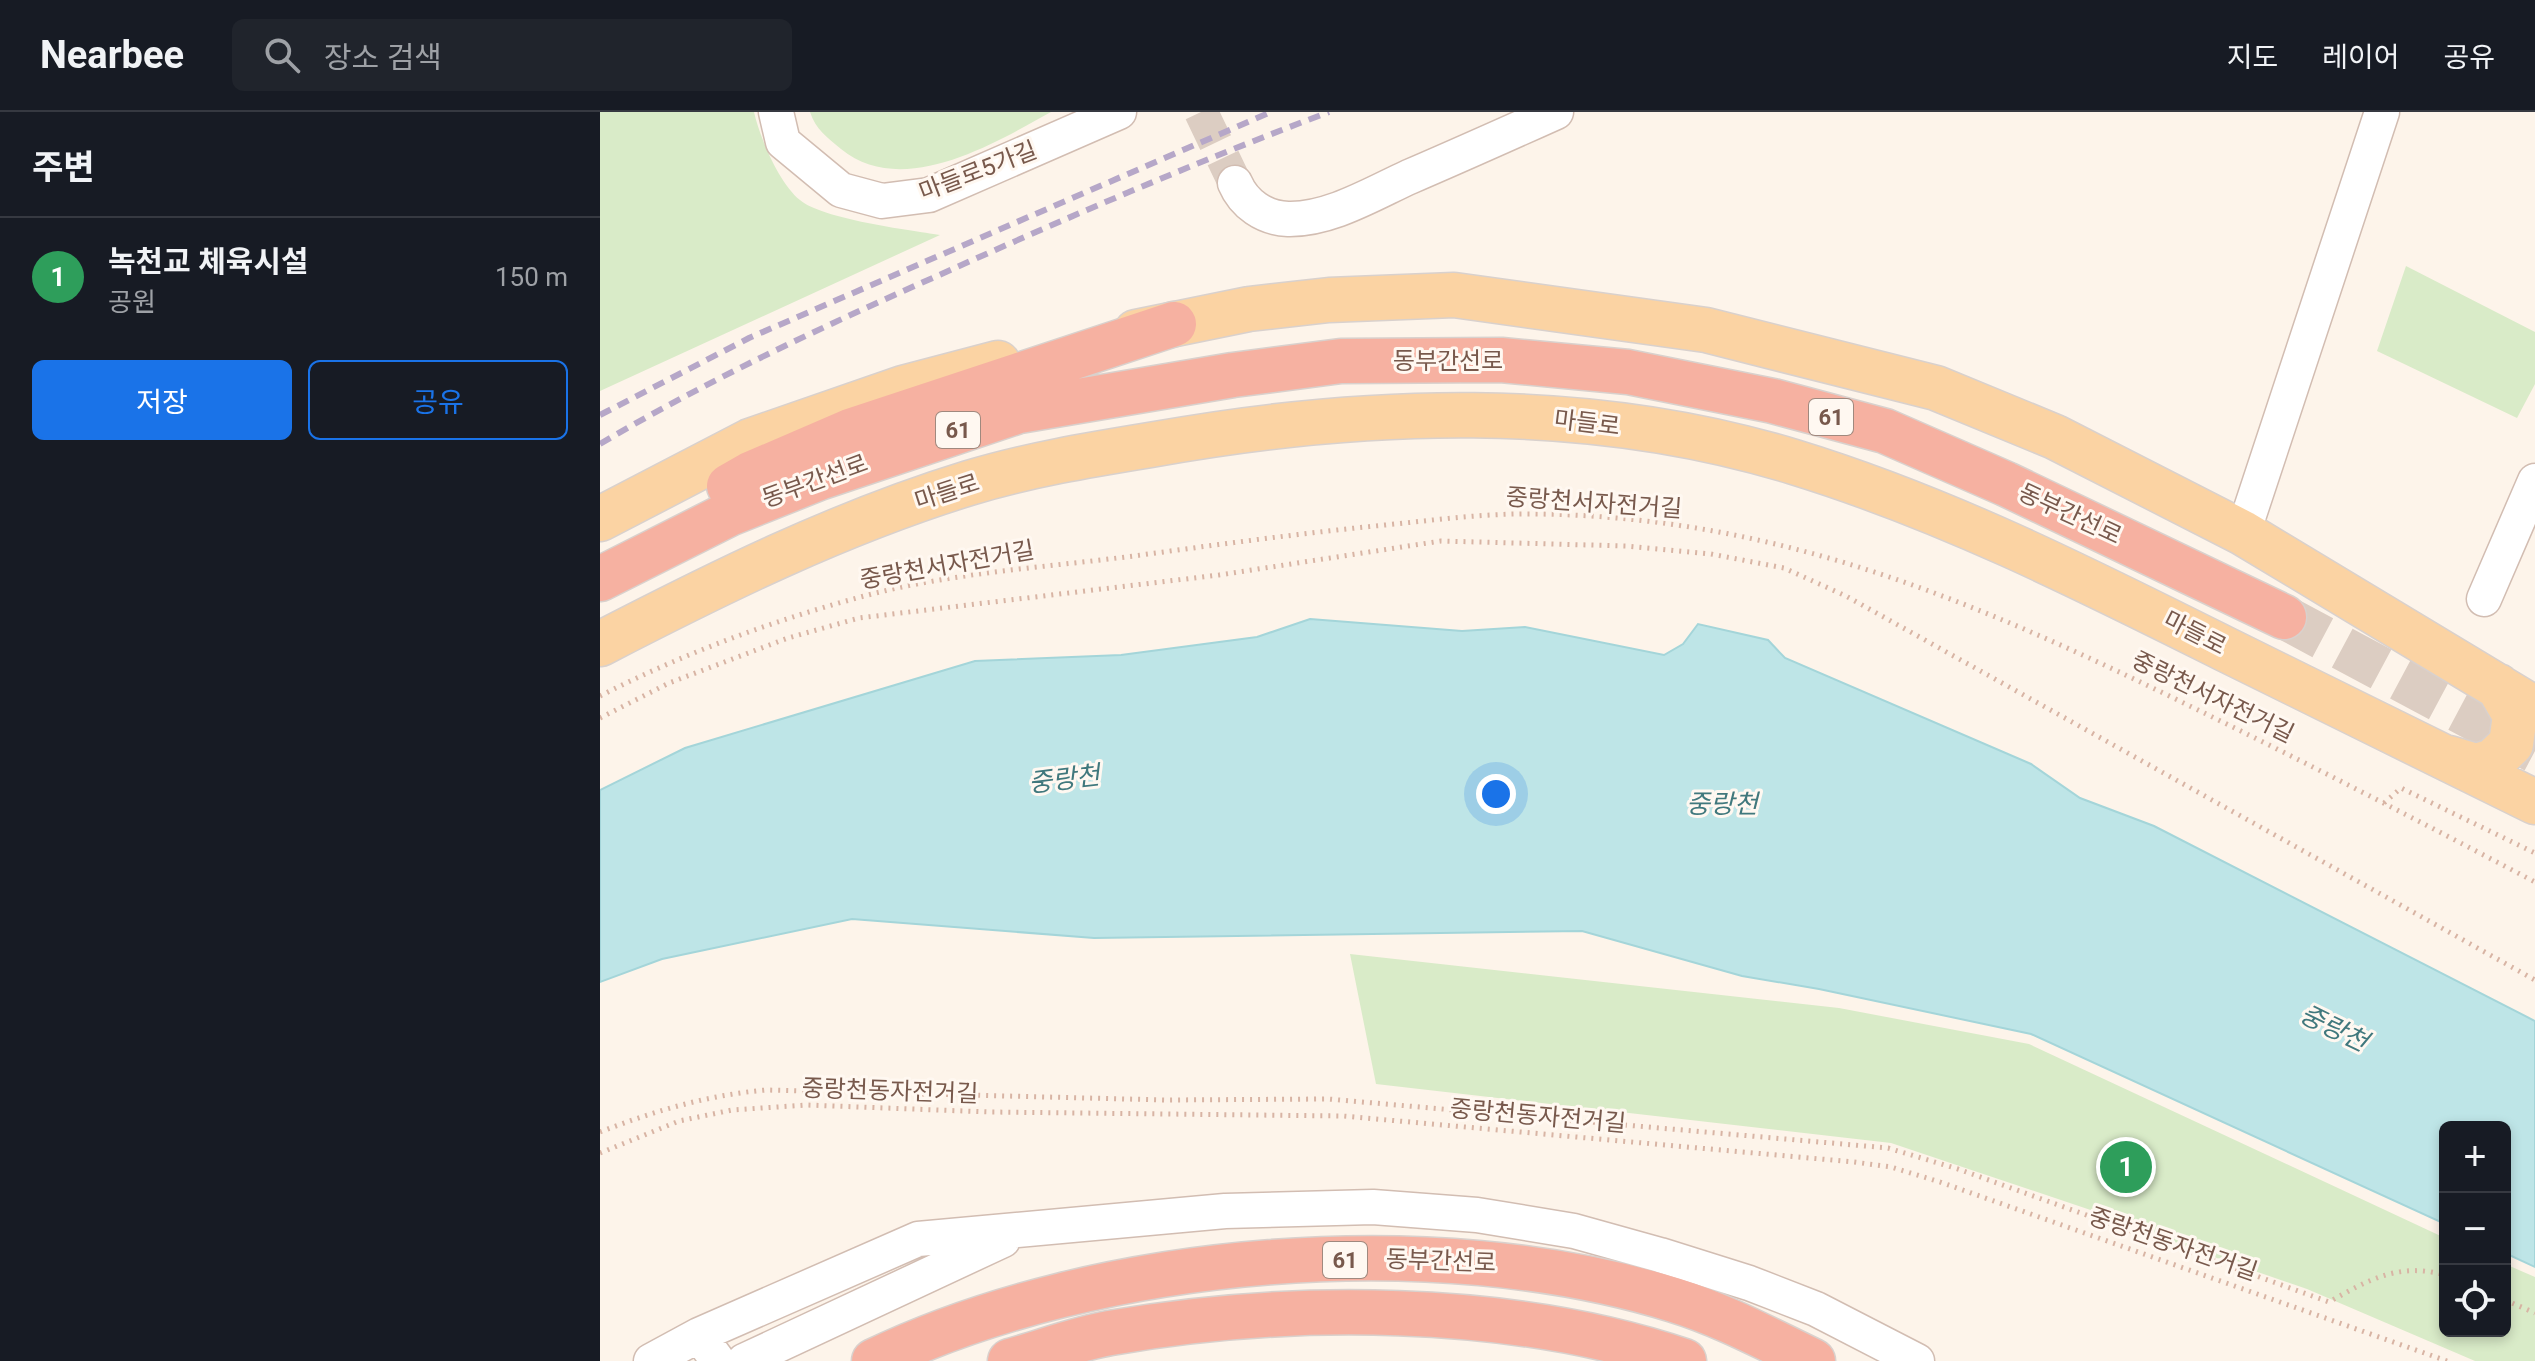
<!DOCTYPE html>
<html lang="ko">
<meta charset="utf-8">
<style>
body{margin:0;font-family:Roboto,"Noto Sans KR",sans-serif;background:#20242c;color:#f1f3f6}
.controls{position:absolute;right:24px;bottom:24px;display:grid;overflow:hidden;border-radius:12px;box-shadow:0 4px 12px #0003}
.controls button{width:72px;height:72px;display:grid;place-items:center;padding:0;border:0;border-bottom:2px solid #363941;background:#171b24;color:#f1f3f6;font:40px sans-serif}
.you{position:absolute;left:896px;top:682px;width:28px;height:28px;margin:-20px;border:6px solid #fff;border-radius:50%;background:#1a73e8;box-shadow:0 0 0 12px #1a73e833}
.badge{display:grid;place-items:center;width:52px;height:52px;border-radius:50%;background:#1a73e8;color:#fff;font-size:26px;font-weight:700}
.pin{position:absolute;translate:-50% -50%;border:4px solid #fff;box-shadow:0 2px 8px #0006}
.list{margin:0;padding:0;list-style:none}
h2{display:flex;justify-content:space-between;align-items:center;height:104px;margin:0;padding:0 32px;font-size:34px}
h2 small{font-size:26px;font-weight:400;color:#9ea1a6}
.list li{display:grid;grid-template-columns:52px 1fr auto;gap:24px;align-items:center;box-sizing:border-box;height:120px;padding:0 32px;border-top:2px solid #363941}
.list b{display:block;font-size:30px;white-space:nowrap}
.list p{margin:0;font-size:26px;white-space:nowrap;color:#9ea1a6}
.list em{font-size:26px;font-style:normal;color:#9ea1a6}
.actions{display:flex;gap:16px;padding:24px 32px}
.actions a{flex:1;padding:18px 0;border:2px solid #1a73e8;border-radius:12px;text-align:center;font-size:28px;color:#1a73e8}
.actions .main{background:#1a73e8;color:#fff}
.icon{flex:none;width:44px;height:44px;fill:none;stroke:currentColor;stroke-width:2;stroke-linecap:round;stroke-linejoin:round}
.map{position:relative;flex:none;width:1935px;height:1249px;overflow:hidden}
header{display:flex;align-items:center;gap:48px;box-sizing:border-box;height:112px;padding:0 40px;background:#171b24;border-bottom:2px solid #363941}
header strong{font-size:38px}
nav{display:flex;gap:44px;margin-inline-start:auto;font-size:28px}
.search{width:560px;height:72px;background:#20242c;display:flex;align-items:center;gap:20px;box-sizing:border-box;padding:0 28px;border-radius:12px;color:#9ea1a6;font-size:30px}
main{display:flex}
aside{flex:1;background:#171b24}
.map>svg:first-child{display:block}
</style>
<header>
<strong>Nearbee</strong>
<div class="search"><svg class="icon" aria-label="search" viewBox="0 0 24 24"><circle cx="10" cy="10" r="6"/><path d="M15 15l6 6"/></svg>장소 검색</div>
<nav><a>지도</a><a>레이어</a><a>공유</a></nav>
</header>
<main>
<aside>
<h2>주변<small></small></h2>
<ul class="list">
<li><span class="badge" style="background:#2e9e5b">1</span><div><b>녹천교 체육시설</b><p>공원</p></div><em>150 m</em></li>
</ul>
<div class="actions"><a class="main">저장</a><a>공유</a></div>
</aside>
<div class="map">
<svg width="1935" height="1249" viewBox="0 0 1935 1249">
<rect width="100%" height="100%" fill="#fdf4ea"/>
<path fill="#d9ebc8" d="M 0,0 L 154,0 C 160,26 179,71 200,88 C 222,107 309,118 340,123 L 0,279 Z
M 210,0 L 451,0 C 393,32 302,87 241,37 C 227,25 216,18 210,0 Z
M 1806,154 L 1935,220 L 1935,272 L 1917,306 L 1777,239 Z
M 750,842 L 1239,896 L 1429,932 L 1845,1126 L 1845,1219 L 1905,1219 L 1905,1152 L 1935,1165 L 1935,1249 L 1875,1249 L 1707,1177 L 1588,1136 L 1544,1116 L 1291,1031 L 776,972 Z"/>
<path fill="#bee5e7" stroke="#a4d5d9" stroke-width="2" d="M 710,507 L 862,519 L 925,515 L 1064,543 L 1083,532 L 1098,512 L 1168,528 L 1185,546 L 1431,652 L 1480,686 L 1554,714 L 1935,909 L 1935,1155 L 1905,1141 L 1905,1015 L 1845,1015 L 1845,1112 L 1431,922 L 1219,877 L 1142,864 L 982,819 L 494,826 L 252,807 L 62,847 L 0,870 L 0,678 L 85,636 L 375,549 L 521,543 L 657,525 Z"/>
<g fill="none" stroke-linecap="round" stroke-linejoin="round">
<path stroke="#dccdc2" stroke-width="34" stroke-dasharray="34 17" stroke-linecap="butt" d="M 601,0 L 635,71"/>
<path stroke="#dccdc2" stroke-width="44" stroke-dasharray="44 22" stroke-linecap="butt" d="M 1684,505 L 1935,639"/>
<defs>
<path id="minor" d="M 176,0 L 183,30 L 241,78 L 282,89 L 329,83 L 519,0
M 635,71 C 644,92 664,106 688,107 C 729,108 772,82 809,65 C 858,44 907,22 956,0
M 1643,421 L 1782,0
M 1884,487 L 1935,369
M 51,1249 L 99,1223
M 118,1249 L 99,1223 L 318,1127 L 625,1099 L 773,1095 L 877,1103 L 974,1119 L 1060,1143 L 1149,1171 L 1216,1197 L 1317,1249
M 144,1249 L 403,1128"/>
<path id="major" d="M 536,220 L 649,197 L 729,188 L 854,183 L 1106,218 L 1336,276 L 1455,325 L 1643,421 L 1935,597
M 0,407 L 150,329 L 303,276 L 398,251
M 0,532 C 120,470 239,411 369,371 C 428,353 489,343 550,333 C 762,295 986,286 1194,350 C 1347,397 1487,468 1629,539 C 1731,589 1833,640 1935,690
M 1849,646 L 1876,654 L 1893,649 L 1911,632 L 1915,603 L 1898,574"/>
<path id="highway" d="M 129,374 L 150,362 L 250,319 L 574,212
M 0,467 L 129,402 L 219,366 L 419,299 L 633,263 L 741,249 L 901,248 L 1028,260 L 1173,289 L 1285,319 L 1406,372 L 1684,505
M 274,1249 C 499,1141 836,1114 1074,1188 C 1123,1203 1167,1227 1213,1249
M 410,1249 C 443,1240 476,1227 510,1221 C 688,1190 911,1190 1084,1249"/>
</defs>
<use href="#minor" stroke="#d2bdb2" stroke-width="37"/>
<use href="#major" stroke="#d9d1cd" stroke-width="47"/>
<use href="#highway" stroke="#d9d1cd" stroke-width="47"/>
<path stroke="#d8b4a4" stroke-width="5" stroke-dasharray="2 6" stroke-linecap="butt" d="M 0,584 C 84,541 177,507 268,483 C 356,460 451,455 541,443 C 622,432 703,421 785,413 C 836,408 885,401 937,402 C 1182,405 1382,492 1598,598 C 1711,653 1823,711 1935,770
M 0,606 L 69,571 L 188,526 L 259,506 L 619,463 L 841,429 L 1026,434 L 1111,442 L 1184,456 L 1246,484 L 1935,868
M 1784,691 L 1801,676 L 1935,741
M 0,1020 C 54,999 108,983 166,978 L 567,988 L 728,987 L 1288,1036 L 1358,1057 L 1729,1190 C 1768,1168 1799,1150 1845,1163
M 0,1041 L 79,1009 L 132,998 L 207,993 L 390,1000 L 743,1004 L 1254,1050 L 1291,1055 L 1340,1070 L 1847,1249
M 1905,1188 L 1935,1201"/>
<use href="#minor" stroke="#fff" stroke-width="34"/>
<use href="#major" stroke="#fbd3a3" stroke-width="44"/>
<use href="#highway" stroke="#f6b1a1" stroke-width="44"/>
<path stroke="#b6a7c8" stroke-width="6" stroke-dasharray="12 8" stroke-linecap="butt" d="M 0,303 L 149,226 L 671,0
M 0,332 C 108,268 222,215 337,164 C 466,106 596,50 729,0"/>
</g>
<g text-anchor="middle" stroke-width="6" stroke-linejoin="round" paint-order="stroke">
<g fill="#fff8f1" stroke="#a0897e" stroke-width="2">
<rect x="1209" y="287" width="44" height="36" rx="6"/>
<rect x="336" y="300" width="44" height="36" rx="6"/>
<rect x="723" y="1130" width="44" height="36" rx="6"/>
</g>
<g font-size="22" font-weight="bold" fill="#78594c">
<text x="1231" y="313">61</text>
<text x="358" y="326">61</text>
<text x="745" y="1156">61</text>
</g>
<g font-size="24" fill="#78594c" stroke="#fff8f1">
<text transform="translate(378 59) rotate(-21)" y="8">마들로5가길</text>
<text x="848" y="257">동부간선로</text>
<text transform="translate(987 311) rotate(7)" y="8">마들로</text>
<text transform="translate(215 369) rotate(-20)" y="8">동부간선로</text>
<text transform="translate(347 380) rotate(-18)" y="8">마들로</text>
<text transform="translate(994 391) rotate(4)" y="8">중랑천서자전거길</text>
<text transform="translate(1470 402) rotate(25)" y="8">동부간선로</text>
<text transform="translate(347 453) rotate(-10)" y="8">중랑천서자전거길</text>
<text transform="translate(1595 521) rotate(27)" y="8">마들로</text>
<text transform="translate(1613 585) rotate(26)" y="8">중랑천서자전거길</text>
<text transform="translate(290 979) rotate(2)" y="8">중랑천동자전거길</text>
<text transform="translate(938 1004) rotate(5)" y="8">중랑천동자전거길</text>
<text transform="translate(1573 1132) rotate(19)" y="8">중랑천동자전거길</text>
<text transform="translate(841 1149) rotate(2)" y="8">동부간선로</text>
</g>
<g font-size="26" font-style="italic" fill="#40787d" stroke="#fff8f1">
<text transform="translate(464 667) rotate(-7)" y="9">중랑천</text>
<text x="1122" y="701">중랑천</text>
<text transform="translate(1734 916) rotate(26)" y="9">중랑천</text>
</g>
</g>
</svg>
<div class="controls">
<button>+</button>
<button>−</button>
<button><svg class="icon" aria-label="locate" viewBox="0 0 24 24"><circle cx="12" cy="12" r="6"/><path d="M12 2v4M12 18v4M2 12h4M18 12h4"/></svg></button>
</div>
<div class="you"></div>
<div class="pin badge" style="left:1526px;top:1055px;background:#2e9e5b">1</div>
</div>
</main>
